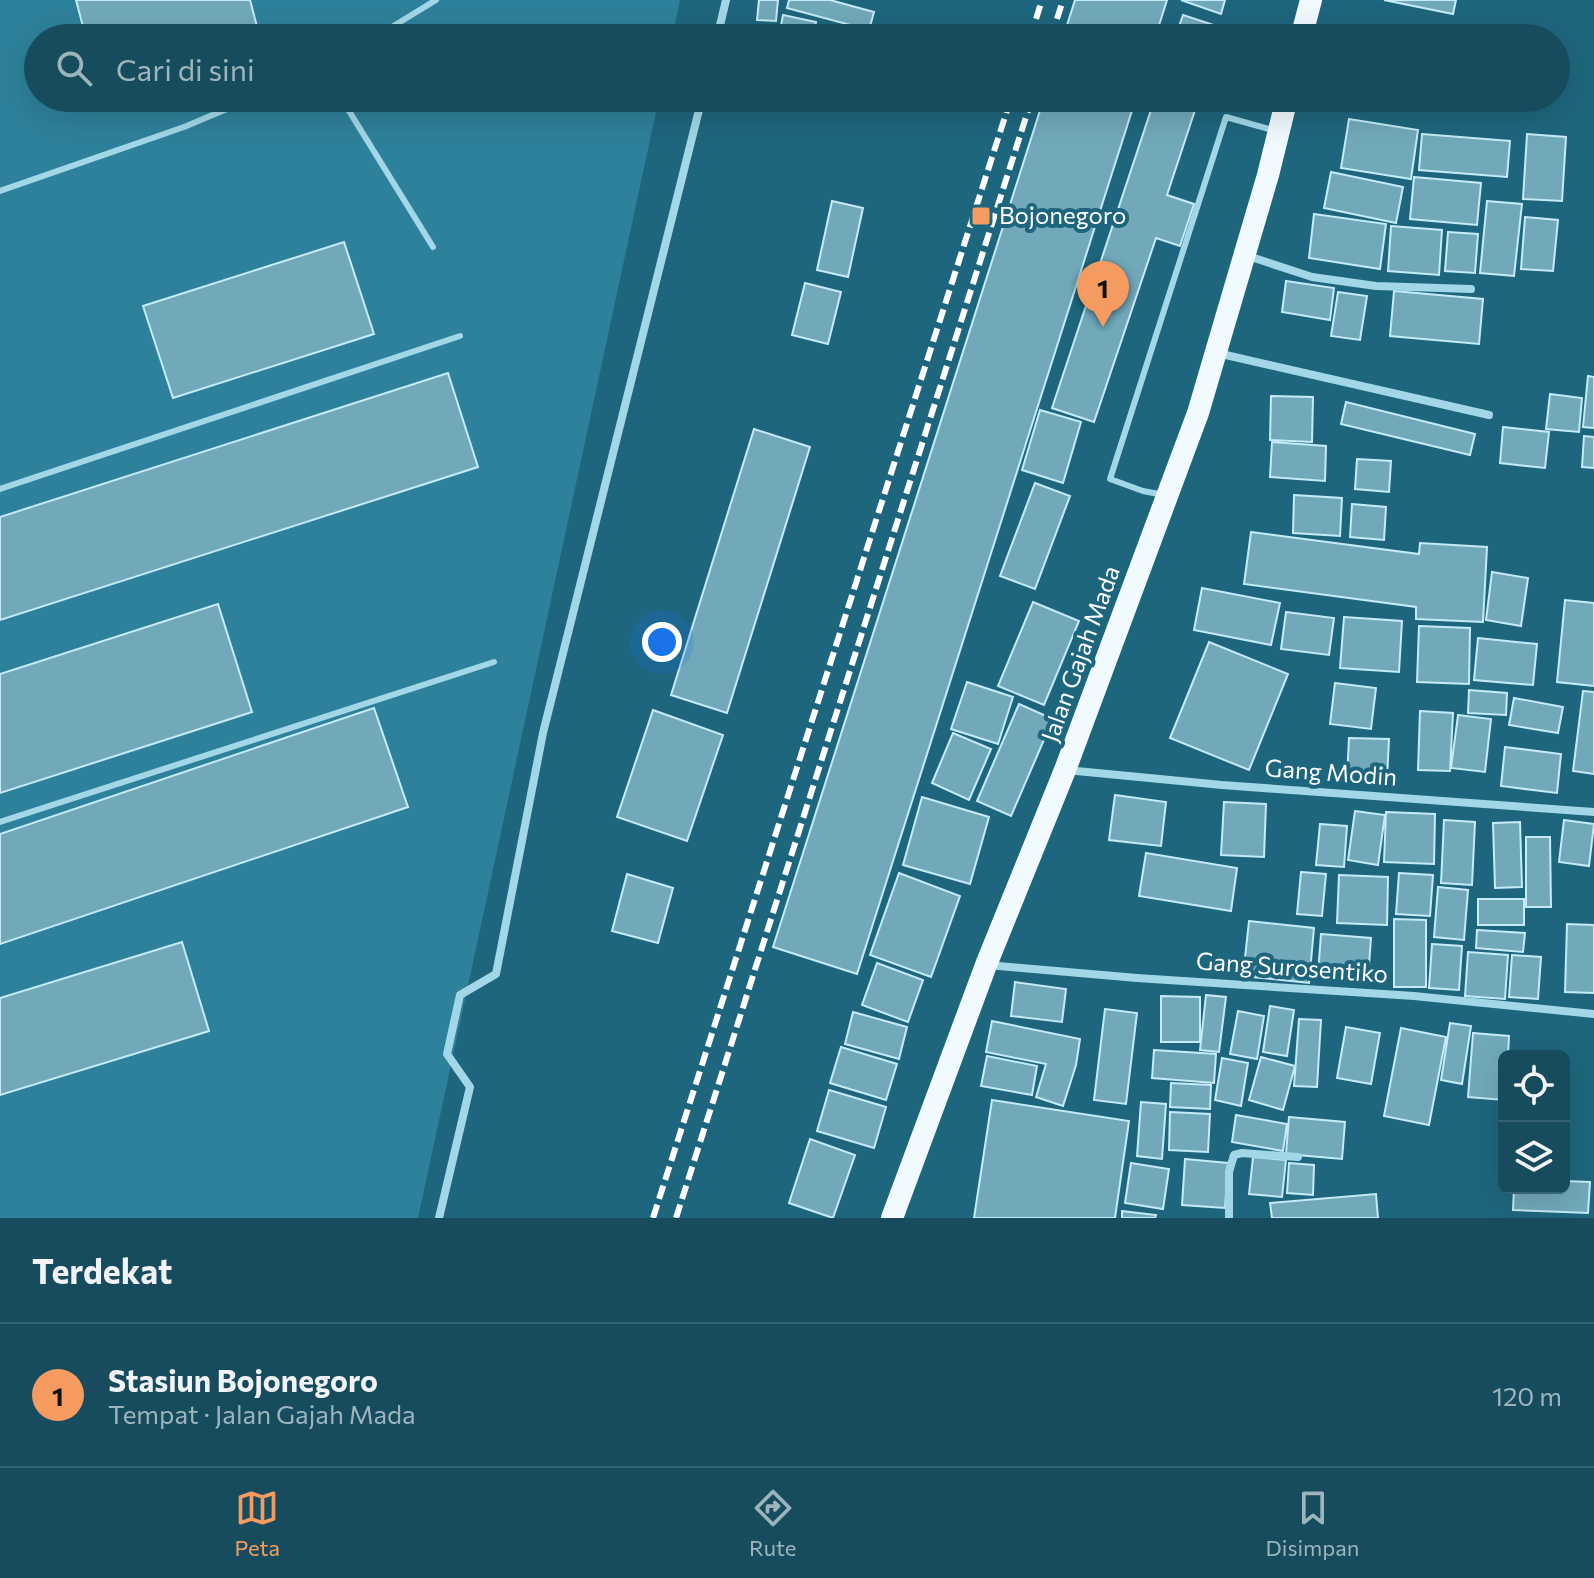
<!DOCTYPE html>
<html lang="id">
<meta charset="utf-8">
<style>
body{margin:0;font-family:Commissioner,sans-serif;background:#235667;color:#f1f3f6}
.controls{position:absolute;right:24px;bottom:24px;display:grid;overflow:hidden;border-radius:12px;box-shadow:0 8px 32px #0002}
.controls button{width:72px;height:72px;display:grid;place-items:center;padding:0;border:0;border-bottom:2px solid #356373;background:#164c5e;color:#f1f3f6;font:40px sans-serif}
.you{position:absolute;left:662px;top:642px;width:28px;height:28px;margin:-20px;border:6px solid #fff;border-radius:50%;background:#1a73e8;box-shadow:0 0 0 12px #1a73e833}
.badge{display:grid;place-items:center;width:52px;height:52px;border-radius:50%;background:#f69b60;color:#111;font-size:26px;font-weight:700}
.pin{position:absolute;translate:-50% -66px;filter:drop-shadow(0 2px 4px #0008)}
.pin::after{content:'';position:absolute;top:42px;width:28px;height:24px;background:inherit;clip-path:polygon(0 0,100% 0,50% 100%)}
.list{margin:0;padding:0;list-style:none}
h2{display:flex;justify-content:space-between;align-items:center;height:104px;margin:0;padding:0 32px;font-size:34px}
h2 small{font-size:26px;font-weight:400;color:#9eb4bc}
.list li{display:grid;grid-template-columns:52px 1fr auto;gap:24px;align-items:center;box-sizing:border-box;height:144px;padding:0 32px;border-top:2px solid #356373}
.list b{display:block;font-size:30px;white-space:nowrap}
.list p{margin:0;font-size:26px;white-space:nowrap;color:#9eb4bc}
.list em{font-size:26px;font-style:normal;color:#9eb4bc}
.icon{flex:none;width:44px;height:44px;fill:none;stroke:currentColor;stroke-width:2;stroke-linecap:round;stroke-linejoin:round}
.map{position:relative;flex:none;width:1594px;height:1218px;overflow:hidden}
.search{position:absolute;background:#164c5e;box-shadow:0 8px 32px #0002;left:24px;right:24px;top:24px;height:88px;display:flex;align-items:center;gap:20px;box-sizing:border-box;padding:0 28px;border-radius:44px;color:#9eb4bc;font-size:30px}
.sheet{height:248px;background:#164c5e}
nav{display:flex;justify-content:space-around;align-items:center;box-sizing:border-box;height:112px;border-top:2px solid #356373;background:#164c5e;font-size:22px;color:#9eb4bc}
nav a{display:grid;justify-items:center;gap:4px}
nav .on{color:#f69b60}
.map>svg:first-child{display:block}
</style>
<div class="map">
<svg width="1594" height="1218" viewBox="0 0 1594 1218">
<rect width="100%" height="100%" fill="#1e667d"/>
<path fill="#2e819a" d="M 0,0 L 680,0 L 672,38 L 38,38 L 38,98 L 659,98 L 418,1218 L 0,1218 Z"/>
<path fill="#71a9bb" stroke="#c5ebf6" stroke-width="2" d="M 76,0 L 250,0 L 260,38 L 86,38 Z
M 759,0 L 778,0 L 776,21 L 757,20 Z
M 789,0 L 830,0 L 874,12 L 869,30 L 787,8 Z
M 1075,0 L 1167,0 L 1155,38 L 1063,38 Z
M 1181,0 L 1225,0 L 1221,14 Z
M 1384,0 L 1456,0 L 1453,14 Z
M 783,15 L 816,22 L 813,38 L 779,36 Z
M 1183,15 L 1223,28 L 1219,38 L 1175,38 Z
M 1044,98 L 1136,98 L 857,974 L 773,947 Z
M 1155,98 L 1199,98 L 1167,195 L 1194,204 L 1180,246 L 1156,238 L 1094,422 L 1052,408 Z
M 1349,119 L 1418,130 L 1411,179 L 1341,168 Z
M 1422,134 L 1510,141 L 1507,177 L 1419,170 Z
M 1527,134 L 1566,137 L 1562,201 L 1523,199 Z
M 1331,172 L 1403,187 L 1396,223 L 1324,208 Z
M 1414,177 L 1481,183 L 1477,225 L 1410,219 Z
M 832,201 L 863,208 L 848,277 L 817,270 Z
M 1487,201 L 1522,204 L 1514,276 L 1480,273 Z
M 1314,214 L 1386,224 L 1380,269 L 1309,258 Z
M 1525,217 L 1558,220 L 1553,271 L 1521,269 Z
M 1391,226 L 1442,230 L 1439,275 L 1388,271 Z
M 1448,232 L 1478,234 L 1475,273 L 1445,271 Z
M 344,242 L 374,334 L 173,398 L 143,306 Z
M 1286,281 L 1334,288 L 1330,320 L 1282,312 Z
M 805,283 L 841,292 L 828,344 L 792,335 Z
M 1394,291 L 1483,299 L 1479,344 L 1390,336 Z
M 1338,292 L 1367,296 L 1360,340 L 1331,336 Z
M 448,373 L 478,467 L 0,620 L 0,517 Z
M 1588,376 L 1594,377 L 1594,428 L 1583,427 Z
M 1550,394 L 1582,398 L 1579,432 L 1546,429 Z
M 1271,396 L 1313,397 L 1312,442 L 1270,440 Z
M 1346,402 L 1475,434 L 1470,455 L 1341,424 Z
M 1040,410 L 1081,422 L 1063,483 L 1022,470 Z
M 1503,427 L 1549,432 L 1545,468 L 1500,463 Z
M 754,429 L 810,447 L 727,713 L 671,695 Z
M 1584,436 L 1594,437 L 1594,468 L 1582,467 Z
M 1272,442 L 1326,446 L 1325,481 L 1270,477 Z
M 1357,459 L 1391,461 L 1389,492 L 1355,489 Z
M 1035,483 L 1070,496 L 1035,589 L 1000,576 Z
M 1294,495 L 1342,498 L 1340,536 L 1293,533 Z
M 1352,504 L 1386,507 L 1384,540 L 1350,537 Z
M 1251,532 L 1419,554 L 1420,543 L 1487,547 L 1483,622 L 1416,619 L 1416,607 L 1244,584 Z
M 1492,572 L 1528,578 L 1521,626 L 1486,620 Z
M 1202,588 L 1280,603 L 1271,645 L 1194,630 Z
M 1565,600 L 1594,603 L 1594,686 L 1557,682 Z
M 1033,602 L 1079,621 L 1044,705 L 998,686 Z
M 218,604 L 252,712 L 0,793 L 0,674 Z
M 1286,612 L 1334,618 L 1329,655 L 1281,649 Z
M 1344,617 L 1402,621 L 1399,672 L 1340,668 Z
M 1419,626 L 1470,628 L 1469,684 L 1417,682 Z
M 1478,638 L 1537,644 L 1533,685 L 1474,680 Z
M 1209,642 L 1288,674 L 1249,770 L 1170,738 Z
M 967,682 L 1013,697 L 998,744 L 951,729 Z
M 1335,683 L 1376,688 L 1371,729 L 1330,724 Z
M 1469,690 L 1507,693 L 1506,715 L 1468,713 Z
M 1583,691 L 1594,692 L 1594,774 L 1573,771 Z
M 1514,698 L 1563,707 L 1558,733 L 1509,725 Z
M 1019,704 L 1053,719 L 1011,816 L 977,801 Z
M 374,708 L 408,807 L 0,944 L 0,834 Z
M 653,710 L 723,735 L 687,841 L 617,817 Z
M 1420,711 L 1453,713 L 1450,771 L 1418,770 Z
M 1458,715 L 1491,719 L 1485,772 L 1451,768 Z
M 953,733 L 991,749 L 969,800 L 932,783 Z
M 1349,738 L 1389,739 L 1387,780 L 1347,778 Z
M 1505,747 L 1561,754 L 1557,793 L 1501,786 Z
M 1115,795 L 1166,802 L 1161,846 L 1109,840 Z
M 922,797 L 989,817 L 970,884 L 903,865 Z
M 1224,802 L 1266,804 L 1264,857 L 1221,855 Z
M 1355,811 L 1385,815 L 1378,865 L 1348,860 Z
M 1386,812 L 1435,814 L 1434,864 L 1384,862 Z
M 1444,820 L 1475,822 L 1472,885 L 1441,883 Z
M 1564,820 L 1594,824 L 1589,866 L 1559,862 Z
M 1520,822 L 1522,887 L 1495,888 L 1493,823 Z
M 1320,824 L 1347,826 L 1344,867 L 1316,865 Z
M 1526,837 L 1550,837 L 1551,907 L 1526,907 Z
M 1146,853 L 1237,868 L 1231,911 L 1139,896 Z
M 1301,872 L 1326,874 L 1322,916 L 1297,914 Z
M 899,873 L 960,896 L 931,977 L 870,955 Z
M 1399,873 L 1433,875 L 1430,916 L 1396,914 Z
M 627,874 L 673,888 L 658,943 L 612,931 Z
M 1339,875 L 1388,877 L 1387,925 L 1337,923 Z
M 1438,887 L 1468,890 L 1464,940 L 1434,937 Z
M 1478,899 L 1524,899 L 1524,925 L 1478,925 Z
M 1394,919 L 1426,920 L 1426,987 L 1394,987 Z
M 1249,921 L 1314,928 L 1309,983 L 1243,976 Z
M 1567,924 L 1594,925 L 1594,993 L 1565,992 Z
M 1477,930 L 1525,933 L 1523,952 L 1476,948 Z
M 1321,934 L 1371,938 L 1368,979 L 1318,974 Z
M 182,942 L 209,1031 L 0,1095 L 0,998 Z
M 1432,944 L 1462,946 L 1459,990 L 1429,988 Z
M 1468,952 L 1508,955 L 1505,999 L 1465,996 Z
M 1512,955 L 1541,957 L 1538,999 L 1509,997 Z
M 877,963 L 923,980 L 908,1022 L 862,1005 Z
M 1015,982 L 1066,989 L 1062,1022 L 1011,1016 Z
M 1206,995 L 1226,997 L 1219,1052 L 1200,1050 Z
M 1161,996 L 1200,997 L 1200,1042 L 1161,1042 Z
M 1270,1006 L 1294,1010 L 1287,1056 L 1263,1052 Z
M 1105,1009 L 1137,1013 L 1126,1104 L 1094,1100 Z
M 1238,1011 L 1264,1016 L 1257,1059 L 1230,1054 Z
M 853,1012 L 907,1027 L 899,1059 L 845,1044 Z
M 1299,1019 L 1321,1020 L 1317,1087 L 1294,1086 Z
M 992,1021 L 1080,1039 L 1076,1065 L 1063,1106 L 1036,1097 L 1046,1064 L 986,1052 Z
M 1450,1023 L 1471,1026 L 1462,1084 L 1441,1080 Z
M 1346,1027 L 1380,1033 L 1371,1084 L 1337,1078 Z
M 1401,1028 L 1446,1037 L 1429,1125 L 1384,1116 Z
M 1473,1033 L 1509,1036 L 1508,1056 L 1504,1056 L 1504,1100 L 1468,1097 Z
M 841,1047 L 897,1064 L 886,1100 L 830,1083 Z
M 1154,1050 L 1216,1054 L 1214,1083 L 1152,1078 Z
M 987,1056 L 1037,1066 L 1032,1095 L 981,1086 Z
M 1261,1057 L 1295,1066 L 1283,1110 L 1249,1100 Z
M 1222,1058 L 1248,1063 L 1241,1106 L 1215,1100 Z
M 1171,1083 L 1211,1085 L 1210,1109 L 1170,1107 Z
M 829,1090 L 886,1107 L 874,1148 L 817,1131 Z
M 992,1100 L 1129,1121 L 1115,1218 L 974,1218 Z
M 1141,1102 L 1166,1104 L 1162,1159 L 1137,1156 Z
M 1170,1112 L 1210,1114 L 1208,1152 L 1169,1150 Z
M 1236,1115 L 1287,1124 L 1283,1151 L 1232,1142 Z
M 1289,1117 L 1345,1122 L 1342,1159 L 1286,1154 Z
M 810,1139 L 855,1155 L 833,1218 L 789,1203 Z
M 1253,1157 L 1286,1160 L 1282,1197 L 1249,1194 Z
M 1185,1159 L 1228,1163 L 1225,1208 L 1182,1205 Z
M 1131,1163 L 1169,1169 L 1163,1209 L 1125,1203 Z
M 1289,1163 L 1314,1165 L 1313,1195 L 1287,1193 Z
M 1564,1181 L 1590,1182 L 1588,1213 L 1513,1210 L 1514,1188 L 1564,1188 Z
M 1376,1194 L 1378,1218 L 1272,1218 L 1270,1203 Z
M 1122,1211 L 1156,1215 L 1155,1218 L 1122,1218 Z"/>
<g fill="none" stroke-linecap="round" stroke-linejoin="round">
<path stroke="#a1d7e7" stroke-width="6" d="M 374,38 L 436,0
M 341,98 L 433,247
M 0,191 L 184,127 L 253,98
M 0,489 L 460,336
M 1164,495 L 1143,491 L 1110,479 L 1226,117 L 1276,131
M 0,822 L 494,662"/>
<path stroke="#a1d7e7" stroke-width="8" d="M 717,38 L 726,0
M 1245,255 L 1312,277 L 1376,286 L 1471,289
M 1217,353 L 1489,415
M 1066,770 L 1222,785 L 1594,812
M 987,965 L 1137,978 L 1414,996 L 1594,1014
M 439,1218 L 470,1087 L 447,1054 L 460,995 L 496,974 L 543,733 L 702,98
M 1229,1218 L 1229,1172 L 1234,1155 L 1242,1153 L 1298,1157"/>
<path stroke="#f1fafe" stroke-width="22" d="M 1301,38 L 1311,0
M 892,1218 L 986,965 L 1065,770 L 1198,413 L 1268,175 L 1287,98"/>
<path stroke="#fff" stroke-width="6" stroke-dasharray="14 6" stroke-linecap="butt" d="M 1030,38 L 1042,0
M 1051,38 L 1063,0
M 653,1218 L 1011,98
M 676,1218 L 1032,98"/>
</g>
<rect fill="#f69b60" stroke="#1e667d" stroke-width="3" x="971" y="206" width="20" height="20" rx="4"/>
<g text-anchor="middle" stroke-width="8" stroke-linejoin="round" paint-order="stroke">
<g font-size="24" fill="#fff" stroke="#1e667d" text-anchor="start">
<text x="999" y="224">Bojonegoro</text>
</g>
<g font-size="24" fill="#fff" stroke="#1e667d">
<text transform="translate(1081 654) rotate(-70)" y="8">Jalan Gajah Mada</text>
<text transform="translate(1331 773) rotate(4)" y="8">Gang Modin</text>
<text transform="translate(1292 968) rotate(4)" y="8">Gang Surosentiko</text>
</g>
</g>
</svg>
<div class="controls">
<button><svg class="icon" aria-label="locate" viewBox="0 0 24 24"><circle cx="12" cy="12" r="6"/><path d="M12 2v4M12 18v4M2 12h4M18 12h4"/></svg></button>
<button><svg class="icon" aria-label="layers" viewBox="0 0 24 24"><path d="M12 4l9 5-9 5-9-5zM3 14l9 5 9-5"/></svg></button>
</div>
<div class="you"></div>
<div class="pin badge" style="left:1103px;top:327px">1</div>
<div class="search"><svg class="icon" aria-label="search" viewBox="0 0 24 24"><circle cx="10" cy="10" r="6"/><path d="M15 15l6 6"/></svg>Cari di sini</div>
</div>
<section class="sheet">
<h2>Terdekat<small></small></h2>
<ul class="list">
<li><span class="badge">1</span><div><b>Stasiun Bojonegoro</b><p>Tempat · Jalan Gajah Mada</p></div><em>120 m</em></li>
</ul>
</section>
<nav>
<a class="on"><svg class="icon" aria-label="map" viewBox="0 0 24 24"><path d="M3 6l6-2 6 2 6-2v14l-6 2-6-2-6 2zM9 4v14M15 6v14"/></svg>Peta</a>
<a><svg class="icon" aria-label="directions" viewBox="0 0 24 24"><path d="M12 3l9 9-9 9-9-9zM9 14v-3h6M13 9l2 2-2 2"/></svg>Rute</a>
<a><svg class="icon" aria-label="saved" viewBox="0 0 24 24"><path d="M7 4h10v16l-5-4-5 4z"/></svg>Disimpan</a>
</nav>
